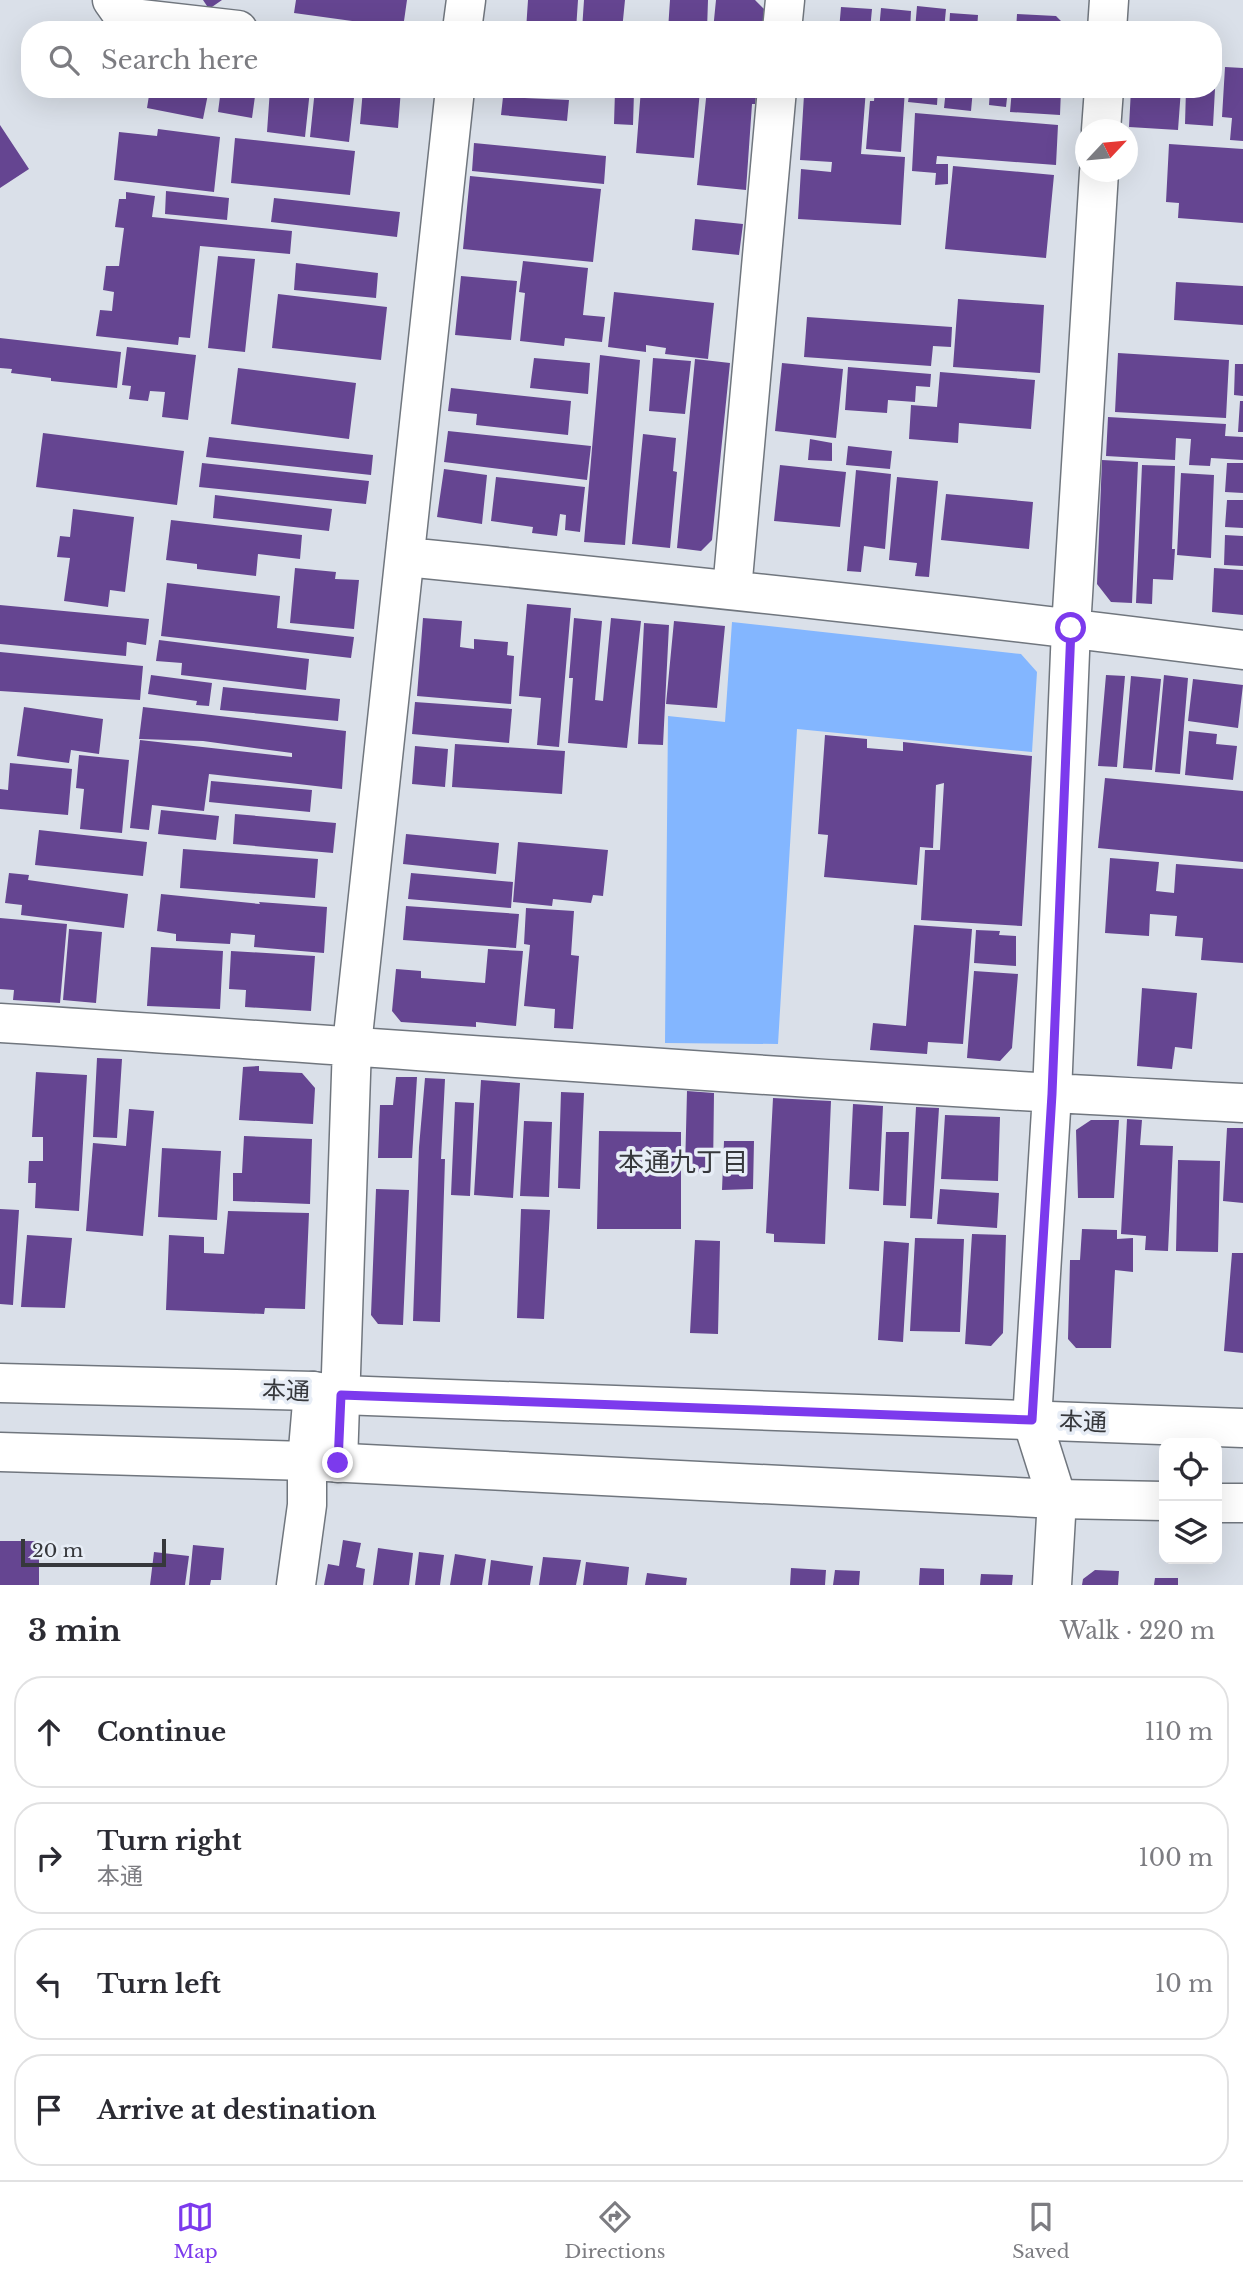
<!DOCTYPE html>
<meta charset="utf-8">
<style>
body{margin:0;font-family:"Libre Baskerville","Noto Sans JP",serif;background:#f2f2f3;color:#2b2b33}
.controls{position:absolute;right:21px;bottom:21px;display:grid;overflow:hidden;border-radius:14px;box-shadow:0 7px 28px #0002}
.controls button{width:63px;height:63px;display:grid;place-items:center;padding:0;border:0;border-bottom:2px solid #e1e1e2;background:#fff;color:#2b2b33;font:35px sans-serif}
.compass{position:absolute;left:1075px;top:119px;width:63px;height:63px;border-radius:50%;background:#fff;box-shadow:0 7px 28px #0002;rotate:64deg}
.scale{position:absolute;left:21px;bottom:18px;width:145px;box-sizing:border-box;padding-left:7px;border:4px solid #36383c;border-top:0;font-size:19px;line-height:24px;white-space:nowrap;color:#36383c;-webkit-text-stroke:5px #e7edf6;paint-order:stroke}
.stop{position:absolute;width:21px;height:21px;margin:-16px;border:5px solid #7c3aed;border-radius:50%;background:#fff}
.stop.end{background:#7c3aed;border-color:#fff;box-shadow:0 2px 7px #0008}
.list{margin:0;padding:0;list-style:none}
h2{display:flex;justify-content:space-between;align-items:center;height:91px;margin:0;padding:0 28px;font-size:30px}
h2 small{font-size:23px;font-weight:400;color:#7c7c81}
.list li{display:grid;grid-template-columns:46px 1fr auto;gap:21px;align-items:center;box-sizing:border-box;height:112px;margin:0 14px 14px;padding:0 14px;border:2px solid #e1e1e2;border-radius:28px}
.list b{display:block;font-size:26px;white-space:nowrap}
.list p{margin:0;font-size:23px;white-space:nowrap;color:#7c7c81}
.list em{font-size:23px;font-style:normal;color:#7c7c81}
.icon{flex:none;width:38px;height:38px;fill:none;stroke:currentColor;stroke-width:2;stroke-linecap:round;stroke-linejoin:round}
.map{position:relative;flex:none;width:1243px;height:1585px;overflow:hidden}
.search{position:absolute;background:#fff;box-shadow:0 7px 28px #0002;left:21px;right:21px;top:21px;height:77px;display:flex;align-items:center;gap:18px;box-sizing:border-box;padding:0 24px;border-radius:28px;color:#7c7c81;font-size:26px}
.sheet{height:595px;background:#fff}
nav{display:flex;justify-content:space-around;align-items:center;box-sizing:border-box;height:98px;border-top:2px solid #e1e1e2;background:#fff;font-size:19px;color:#7c7c81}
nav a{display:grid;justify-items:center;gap:4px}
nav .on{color:#7c3aed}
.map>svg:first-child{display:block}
</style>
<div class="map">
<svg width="1243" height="1585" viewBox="0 0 1243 1585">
<rect width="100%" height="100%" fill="#dae0e9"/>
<path fill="#83b6ff" d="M 732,622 L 1021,654 L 1037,672 L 1032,752 L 797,729 L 778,1044 L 665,1043 L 668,716 L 725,722 Z"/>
<path fill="#654591" d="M 203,0 L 222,0 L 209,9 Z
M 296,0 L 407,0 L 403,28 L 294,13 Z
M 528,0 L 578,0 L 576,30 L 526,30 Z
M 584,0 L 625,0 L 622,30 L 582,30 Z
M 670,0 L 708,0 L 707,30 L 668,30 Z
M 716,0 L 755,0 L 764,9 L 762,30 L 713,30 Z
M 917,6 L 946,9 L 944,30 L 915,30 Z
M 841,7 L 872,9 L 870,30 L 839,30 Z
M 881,8 L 911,11 L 910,30 L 879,30 Z
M 950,13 L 978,15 L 977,30 L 949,30 Z
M 1017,14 L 1056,16 L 1066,26 L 1065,30 L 1016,30 Z
M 1148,25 L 1185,28 L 1185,30 L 1148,30 Z
M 1213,35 L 1217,35 L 1215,71 L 1213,71 Z
M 1225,67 L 1243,68 L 1243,141 L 1230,140 L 1232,118 L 1222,117 Z
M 150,89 L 209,89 L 203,119 L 147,108 Z
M 221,89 L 256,89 L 252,118 L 218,112 Z
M 270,89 L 310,90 L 305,137 L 267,132 Z
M 315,89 L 335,93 L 335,89 L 355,89 L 349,142 L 310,137 Z
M 363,89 L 401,89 L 398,128 L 360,124 Z
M 641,89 L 700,90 L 694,158 L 636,153 Z
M 707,89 L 757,89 L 755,104 L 752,104 L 746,190 L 697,185 Z
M 808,89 L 866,89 L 861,154 L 905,157 L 901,225 L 798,219 L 801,169 L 831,172 L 832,162 L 800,160 L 804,95 L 807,95 Z
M 875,89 L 905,89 L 901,152 L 866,149 L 870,101 L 874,101 Z
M 910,89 L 938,89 L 937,105 L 908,102 Z
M 946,89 L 973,89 L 971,111 L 944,108 Z
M 990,89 L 1008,89 L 1006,107 L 989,105 Z
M 1012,89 L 1061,89 L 1060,115 L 1010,112 Z
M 1131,89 L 1181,89 L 1178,130 L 1129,127 Z
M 1186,89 L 1215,89 L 1213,126 L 1185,124 Z
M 615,91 L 634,92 L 633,125 L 614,124 Z
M 503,97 L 569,100 L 567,121 L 501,115 Z
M 915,113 L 1058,125 L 1056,165 L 937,156 L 936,164 L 948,164 L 948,184 L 935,185 L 936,173 L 912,171 Z
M 0,125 L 29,169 L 0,188 Z
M 158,129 L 220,137 L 214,192 L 114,180 L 119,132 L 157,136 Z
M 235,138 L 355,151 L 350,195 L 231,183 Z
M 474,143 L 606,156 L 604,184 L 472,171 Z
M 1169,144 L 1243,149 L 1243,223 L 1178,218 L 1179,203 L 1166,202 Z
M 953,166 L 1054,175 L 1046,258 L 945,249 Z
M 470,176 L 601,189 L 593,262 L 463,249 Z
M 166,191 L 229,198 L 227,220 L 165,214 Z
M 126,192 L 155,196 L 152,217 L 292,231 L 290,254 L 200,246 L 190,338 L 179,337 L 178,345 L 96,336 L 100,310 L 112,311 L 114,292 L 103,290 L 106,266 L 119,266 L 124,228 L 115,227 L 119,199 L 126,199 Z
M 274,198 L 400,212 L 397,237 L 271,222 Z
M 695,219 L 743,224 L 739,255 L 692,250 Z
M 218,256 L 255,259 L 245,352 L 208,348 Z
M 523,261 L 588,268 L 583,315 L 605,317 L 602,342 L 565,338 L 564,346 L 520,341 L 525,293 L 519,292 Z
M 296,263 L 378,273 L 376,298 L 294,290 Z
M 461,276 L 517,281 L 511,340 L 455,335 Z
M 1176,282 L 1243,286 L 1243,325 L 1174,320 Z
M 614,292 L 714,303 L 708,359 L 665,354 L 666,348 L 646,345 L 646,352 L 608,347 Z
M 278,294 L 387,307 L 381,360 L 272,348 Z
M 958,299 L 1044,305 L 1040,373 L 953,367 Z
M 807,317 L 952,327 L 951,347 L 933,346 L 931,366 L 804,357 Z
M 0,338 L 121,352 L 117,388 L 51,381 L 51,378 L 11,373 L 12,369 L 0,368 Z
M 127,347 L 196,355 L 188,420 L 162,417 L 165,392 L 150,391 L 148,401 L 129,399 L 131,386 L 122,385 Z
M 1118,353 L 1229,360 L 1226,418 L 1115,412 Z
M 600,355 L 640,360 L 625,545 L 584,542 Z
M 534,358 L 590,363 L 588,394 L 530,388 Z
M 653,358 L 691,361 L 685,414 L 649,411 Z
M 695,359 L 730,363 L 712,540 L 701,551 L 677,548 Z
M 782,363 L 843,369 L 836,438 L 775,431 Z
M 1235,364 L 1243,364 L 1243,396 L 1234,395 Z
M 848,367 L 931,374 L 930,387 L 916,386 L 915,402 L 888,400 L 887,413 L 845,410 Z
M 238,368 L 356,383 L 349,439 L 231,424 Z
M 940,372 L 1035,380 L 1031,429 L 959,423 L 958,443 L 909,439 L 911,405 L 937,407 Z
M 451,388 L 571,401 L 568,435 L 476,425 L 477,414 L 448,411 Z
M 1240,401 L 1243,401 L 1243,432 L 1238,432 Z
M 1108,417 L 1226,424 L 1225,436 L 1243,437 L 1243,460 L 1211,458 L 1210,466 L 1189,465 L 1191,439 L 1176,438 L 1175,460 L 1106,456 Z
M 448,431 L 591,446 L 587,480 L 444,462 Z
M 43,433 L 184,451 L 177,505 L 36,487 Z
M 643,434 L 676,438 L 673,471 L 677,472 L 670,548 L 632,544 Z
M 209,437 L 373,455 L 371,475 L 206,457 Z
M 810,439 L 832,443 L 832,461 L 808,460 Z
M 848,446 L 892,451 L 890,469 L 846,465 Z
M 1102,460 L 1138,462 L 1132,603 L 1111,602 L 1097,584 Z
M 202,463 L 369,481 L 366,504 L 199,487 Z
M 1227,463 L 1243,463 L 1243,493 L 1225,492 Z
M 780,465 L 846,472 L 840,527 L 774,521 Z
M 1142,465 L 1175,466 L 1172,549 L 1175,549 L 1173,580 L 1153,579 L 1152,604 L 1136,603 Z
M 444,469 L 487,475 L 482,524 L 437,517 Z
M 856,470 L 891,474 L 885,549 L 864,546 L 861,572 L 847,571 Z
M 1181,473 L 1214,475 L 1211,558 L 1177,555 Z
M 496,477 L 585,487 L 580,532 L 565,530 L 566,515 L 560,514 L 557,536 L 532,533 L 533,527 L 491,521 Z
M 897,477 L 938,481 L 929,577 L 915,576 L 917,563 L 889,560 Z
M 946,494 L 1033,502 L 1029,549 L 941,540 Z
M 215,495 L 332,509 L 329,531 L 213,518 Z
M 1227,500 L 1243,500 L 1243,528 L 1225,527 Z
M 73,509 L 134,517 L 125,592 L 110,590 L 108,607 L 64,601 L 70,558 L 57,557 L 60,536 L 70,537 Z
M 171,520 L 302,535 L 300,559 L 258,554 L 256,576 L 197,569 L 197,564 L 166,560 Z
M 1225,535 L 1243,536 L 1243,566 L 1224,565 Z
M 295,568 L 336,572 L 335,579 L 359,580 L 354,629 L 290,623 Z
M 1214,568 L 1243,570 L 1243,615 L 1212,612 Z
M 167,583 L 280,596 L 277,628 L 354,637 L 351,658 L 161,636 Z
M 527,604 L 571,608 L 559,747 L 537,745 L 541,698 L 519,696 Z
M 0,605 L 149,619 L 146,645 L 127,642 L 126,656 L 0,644 Z
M 423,618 L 462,621 L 460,647 L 474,649 L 474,639 L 508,642 L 507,655 L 514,656 L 511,704 L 417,696 Z
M 574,618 L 602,621 L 595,700 L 603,701 L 611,618 L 641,621 L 627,748 L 568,743 L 573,678 L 569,678 Z
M 674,621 L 725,626 L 717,708 L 666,704 Z
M 644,623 L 669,625 L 663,745 L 638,744 Z
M 159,640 L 309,659 L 306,690 L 181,675 L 182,663 L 156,661 Z
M 0,652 L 143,666 L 140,700 L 0,691 Z
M 151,675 L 212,683 L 209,706 L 196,705 L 197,701 L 148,694 Z
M 1106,675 L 1125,676 L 1117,767 L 1098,766 Z
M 1164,675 L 1188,678 L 1180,774 L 1155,772 Z
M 1131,676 L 1161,679 L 1152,770 L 1123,768 Z
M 1193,679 L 1243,685 L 1238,728 L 1188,721 Z
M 223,687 L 340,699 L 338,721 L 220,710 Z
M 415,702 L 512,709 L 509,743 L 412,734 Z
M 24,707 L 103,719 L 99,754 L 71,750 L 69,763 L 17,756 Z
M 143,707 L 346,731 L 342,789 L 209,774 L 204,811 L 152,805 L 149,830 L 130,828 L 140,740 L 292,757 L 292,753 L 203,741 L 139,739 Z
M 1189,731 L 1217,734 L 1216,744 L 1237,746 L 1233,780 L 1185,775 Z
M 825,735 L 867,739 L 867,748 L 903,751 L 903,742 L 1032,756 L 1022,926 L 921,920 L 925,850 L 940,850 L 944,783 L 936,785 L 933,848 L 920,847 L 917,885 L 824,877 L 828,835 L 818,834 Z
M 455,744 L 565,751 L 562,794 L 452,787 Z
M 415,746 L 448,749 L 445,787 L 412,784 Z
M 79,755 L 129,760 L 122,833 L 80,829 L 84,789 L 76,788 Z
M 10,763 L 72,769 L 68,815 L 0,809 L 0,789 L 8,790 Z
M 1105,778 L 1243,791 L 1243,862 L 1098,848 Z
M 211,781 L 312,790 L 310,812 L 209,802 Z
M 161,810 L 219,816 L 216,840 L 158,834 Z
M 235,814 L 336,823 L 333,853 L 233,844 Z
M 39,830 L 147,842 L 143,876 L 35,865 Z
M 406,834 L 499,843 L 496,874 L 403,864 Z
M 518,842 L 608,850 L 603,896 L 593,895 L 591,903 L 553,899 L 552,906 L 513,902 Z
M 183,849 L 318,859 L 315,898 L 180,888 Z
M 1110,858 L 1159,862 L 1156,891 L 1174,893 L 1176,864 L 1243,869 L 1243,963 L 1201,960 L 1203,938 L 1175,936 L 1177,916 L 1150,914 L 1149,936 L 1105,933 Z
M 9,873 L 29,875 L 28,880 L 128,894 L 124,928 L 21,915 L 22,905 L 5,903 Z
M 411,873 L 513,882 L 511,908 L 408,899 Z
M 161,894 L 260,904 L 259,902 L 327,907 L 324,953 L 254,947 L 255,935 L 231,933 L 230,944 L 176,941 L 176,934 L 157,931 Z
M 406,906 L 519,914 L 516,948 L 403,940 Z
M 526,908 L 574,911 L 571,955 L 579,956 L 573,1029 L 554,1028 L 555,1009 L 524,1006 L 530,945 L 524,944 Z
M 0,918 L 67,924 L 60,1003 L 13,1000 L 14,990 L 0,989 Z
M 914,925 L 972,929 L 963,1044 L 928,1042 L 927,1054 L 870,1050 L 873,1023 L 906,1026 Z
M 69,929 L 102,932 L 96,1003 L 63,1000 Z
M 976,930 L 1000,931 L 999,935 L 1016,936 L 1016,966 L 974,963 Z
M 151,947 L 223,951 L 220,1009 L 147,1006 Z
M 488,949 L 523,951 L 516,1026 L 476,1022 L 476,1027 L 401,1022 L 392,1011 L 396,969 L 421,971 L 421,978 L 485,983 Z
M 231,951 L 315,956 L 311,1011 L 245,1007 L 246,990 L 229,989 Z
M 974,971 L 1018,974 L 1012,1048 L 1000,1061 L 967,1058 Z
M 1142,988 L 1197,993 L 1192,1049 L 1175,1047 L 1172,1069 L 1137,1066 Z
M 97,1058 L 122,1059 L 117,1138 L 93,1137 Z
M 259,1066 L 259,1071 L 302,1073 L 315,1088 L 313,1124 L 239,1120 L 243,1067 Z
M 36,1072 L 87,1075 L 79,1211 L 35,1208 L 36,1183 L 28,1183 L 29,1161 L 43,1161 L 43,1137 L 32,1137 Z
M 396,1077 L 417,1077 L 412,1158 L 378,1158 L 380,1105 L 393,1105 Z
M 425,1078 L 445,1079 L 441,1159 L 445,1159 L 440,1322 L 413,1321 L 419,1147 Z
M 481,1080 L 520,1083 L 513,1198 L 474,1195 Z
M 687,1091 L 714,1093 L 713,1172 L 685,1171 Z
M 561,1092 L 584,1093 L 580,1189 L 558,1188 Z
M 773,1098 L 831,1101 L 825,1244 L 774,1242 L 774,1234 L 766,1233 Z
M 455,1102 L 474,1103 L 470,1196 L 451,1195 Z
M 853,1104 L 883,1106 L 879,1191 L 849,1189 Z
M 916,1107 L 939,1108 L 932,1219 L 910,1218 Z
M 129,1109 L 154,1111 L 143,1236 L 86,1231 L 93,1143 L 126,1146 Z
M 945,1115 L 1000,1117 L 998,1181 L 941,1179 Z
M 1127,1119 L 1142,1120 L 1140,1145 L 1173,1146 L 1168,1251 L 1145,1250 L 1146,1236 L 1121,1234 Z
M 1091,1120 L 1119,1120 L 1114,1198 L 1078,1198 L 1076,1130 Z
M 524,1121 L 552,1122 L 549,1197 L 520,1196 Z
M 1227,1128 L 1243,1128 L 1243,1203 L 1223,1201 Z
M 599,1131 L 681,1132 L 681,1229 L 597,1229 Z
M 886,1132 L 909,1132 L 906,1206 L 883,1205 Z
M 244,1136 L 312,1139 L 310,1204 L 233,1201 L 233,1173 L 242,1173 Z
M 724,1141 L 754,1141 L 753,1189 L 722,1190 Z
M 162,1148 L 221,1151 L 217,1220 L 158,1217 Z
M 1178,1160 L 1220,1161 L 1218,1252 L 1176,1251 Z
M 376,1189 L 409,1190 L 403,1325 L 378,1324 L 371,1315 Z
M 940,1189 L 999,1193 L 997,1228 L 937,1224 Z
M 0,1209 L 19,1210 L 13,1305 L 0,1304 Z
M 521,1209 L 550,1210 L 544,1319 L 517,1318 Z
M 228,1211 L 309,1213 L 305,1309 L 265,1308 L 264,1314 L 166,1310 L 169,1235 L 204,1237 L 204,1253 L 224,1254 Z
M 1082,1229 L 1117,1230 L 1117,1239 L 1133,1238 L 1133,1272 L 1115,1270 L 1111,1348 L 1076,1348 L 1068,1339 L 1070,1260 L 1080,1260 Z
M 972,1234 L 1006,1235 L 1003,1333 L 991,1346 L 965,1344 Z
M 27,1235 L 72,1238 L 65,1308 L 21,1307 Z
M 915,1238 L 964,1239 L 960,1332 L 910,1331 Z
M 695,1240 L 720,1241 L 718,1334 L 690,1333 Z
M 884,1241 L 909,1243 L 903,1342 L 878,1340 Z
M 1232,1253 L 1243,1253 L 1243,1353 L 1224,1351 Z
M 343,1540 L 361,1543 L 356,1567 L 365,1569 L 363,1585 L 324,1585 L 328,1564 L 339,1566 Z
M 0,1541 L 39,1541 L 39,1585 L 0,1585 Z
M 193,1545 L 224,1548 L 221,1580 L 211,1580 L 210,1585 L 189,1585 Z
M 378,1548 L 413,1553 L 409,1585 L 373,1585 Z
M 154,1552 L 189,1556 L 185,1585 L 150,1585 Z
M 419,1552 L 444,1555 L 440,1585 L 415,1585 Z
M 455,1554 L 486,1559 L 482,1585 L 450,1585 Z
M 543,1557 L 581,1560 L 576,1585 L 539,1585 Z
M 491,1560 L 533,1566 L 530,1585 L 488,1585 Z
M 586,1562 L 629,1567 L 627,1585 L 583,1585 Z
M 791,1568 L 826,1570 L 825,1585 L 790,1585 Z
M 920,1568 L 944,1569 L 944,1585 L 919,1585 Z
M 835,1570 L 860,1571 L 859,1585 L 833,1585 Z
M 1095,1570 L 1119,1571 L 1118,1585 L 1082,1585 L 1083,1579 Z
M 647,1573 L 687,1578 L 686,1585 L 645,1585 Z
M 981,1574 L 1013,1575 L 1012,1585 L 980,1585 Z
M 1155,1578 L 1178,1578 L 1178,1585 L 1154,1585 Z"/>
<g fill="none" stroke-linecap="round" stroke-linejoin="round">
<defs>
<path id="street" d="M 112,0 L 124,17 L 238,30
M 462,30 L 466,0
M 782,30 L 785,0
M 1107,30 L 1109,0
M 1101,130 L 1104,89
M 406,557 C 686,585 965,614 1243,650
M 732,590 L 777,89
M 0,1023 C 414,1049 828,1083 1243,1103
M 338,1463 L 352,1045 L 455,89
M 296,1585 L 307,1505 L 307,1461 L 313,1391
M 1052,1585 L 1057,1499 L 1032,1420 L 1052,1094 L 1071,628 L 1099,172"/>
<path id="secondary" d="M 0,1383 L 313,1391 L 341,1395 L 1243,1428
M 0,1452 L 307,1461 L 1057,1499 L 1164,1501
M 1217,1503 L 1243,1503"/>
</defs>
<use href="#street" stroke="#70767e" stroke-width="41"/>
<use href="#secondary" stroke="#70767e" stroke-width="41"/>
<use href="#street" stroke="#fff" stroke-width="38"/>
<use href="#secondary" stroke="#fff" stroke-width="38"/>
</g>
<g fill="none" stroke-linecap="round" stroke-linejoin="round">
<path stroke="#7c3aed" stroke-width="9" d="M 338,1463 L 341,1395 L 1032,1420 L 1052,1094 L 1071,628"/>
</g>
<g text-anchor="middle" stroke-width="7" stroke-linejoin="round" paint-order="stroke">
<g font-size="24" fill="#36383c" stroke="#e7edf6">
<text transform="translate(286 1391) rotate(2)" y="8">本通</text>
<text transform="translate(1083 1422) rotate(2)" y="8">本通</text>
</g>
<g font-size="26" fill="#36383c" stroke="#e7edf6">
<text x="683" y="1171">本通九丁目</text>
</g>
</g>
</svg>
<div class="controls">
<button><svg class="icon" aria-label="locate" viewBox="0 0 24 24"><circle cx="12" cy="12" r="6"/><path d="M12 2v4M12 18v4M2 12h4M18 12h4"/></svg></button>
<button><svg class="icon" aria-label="layers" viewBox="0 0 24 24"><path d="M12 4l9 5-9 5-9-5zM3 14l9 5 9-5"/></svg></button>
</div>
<svg class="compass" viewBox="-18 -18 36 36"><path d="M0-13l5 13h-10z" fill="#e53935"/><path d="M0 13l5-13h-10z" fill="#7c7c81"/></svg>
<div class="scale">20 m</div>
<div class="stop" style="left:1071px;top:628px"></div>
<div class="stop end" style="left:338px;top:1463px"></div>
<div class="search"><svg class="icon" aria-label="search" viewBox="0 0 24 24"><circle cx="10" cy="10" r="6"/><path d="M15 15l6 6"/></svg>Search here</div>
</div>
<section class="sheet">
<h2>3 min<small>Walk · 220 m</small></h2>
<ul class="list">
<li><svg class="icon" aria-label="ahead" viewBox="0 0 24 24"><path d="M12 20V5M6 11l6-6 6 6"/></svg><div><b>Continue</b></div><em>110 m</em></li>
<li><svg class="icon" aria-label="right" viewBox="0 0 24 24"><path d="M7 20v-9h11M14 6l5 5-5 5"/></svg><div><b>Turn right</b><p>本通</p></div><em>100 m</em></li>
<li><svg class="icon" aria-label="left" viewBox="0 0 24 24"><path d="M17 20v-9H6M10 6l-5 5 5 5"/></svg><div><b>Turn left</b></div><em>10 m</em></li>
<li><svg class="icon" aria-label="arrive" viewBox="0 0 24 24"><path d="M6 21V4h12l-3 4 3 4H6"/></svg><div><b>Arrive at destination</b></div></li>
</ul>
</section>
<nav>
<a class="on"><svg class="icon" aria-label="map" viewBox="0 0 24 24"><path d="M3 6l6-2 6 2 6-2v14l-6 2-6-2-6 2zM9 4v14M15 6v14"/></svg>Map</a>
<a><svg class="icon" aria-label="directions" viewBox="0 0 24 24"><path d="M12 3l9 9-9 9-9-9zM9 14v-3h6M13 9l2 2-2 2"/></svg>Directions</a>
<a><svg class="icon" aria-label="saved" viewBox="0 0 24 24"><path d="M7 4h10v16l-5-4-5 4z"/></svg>Saved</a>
</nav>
